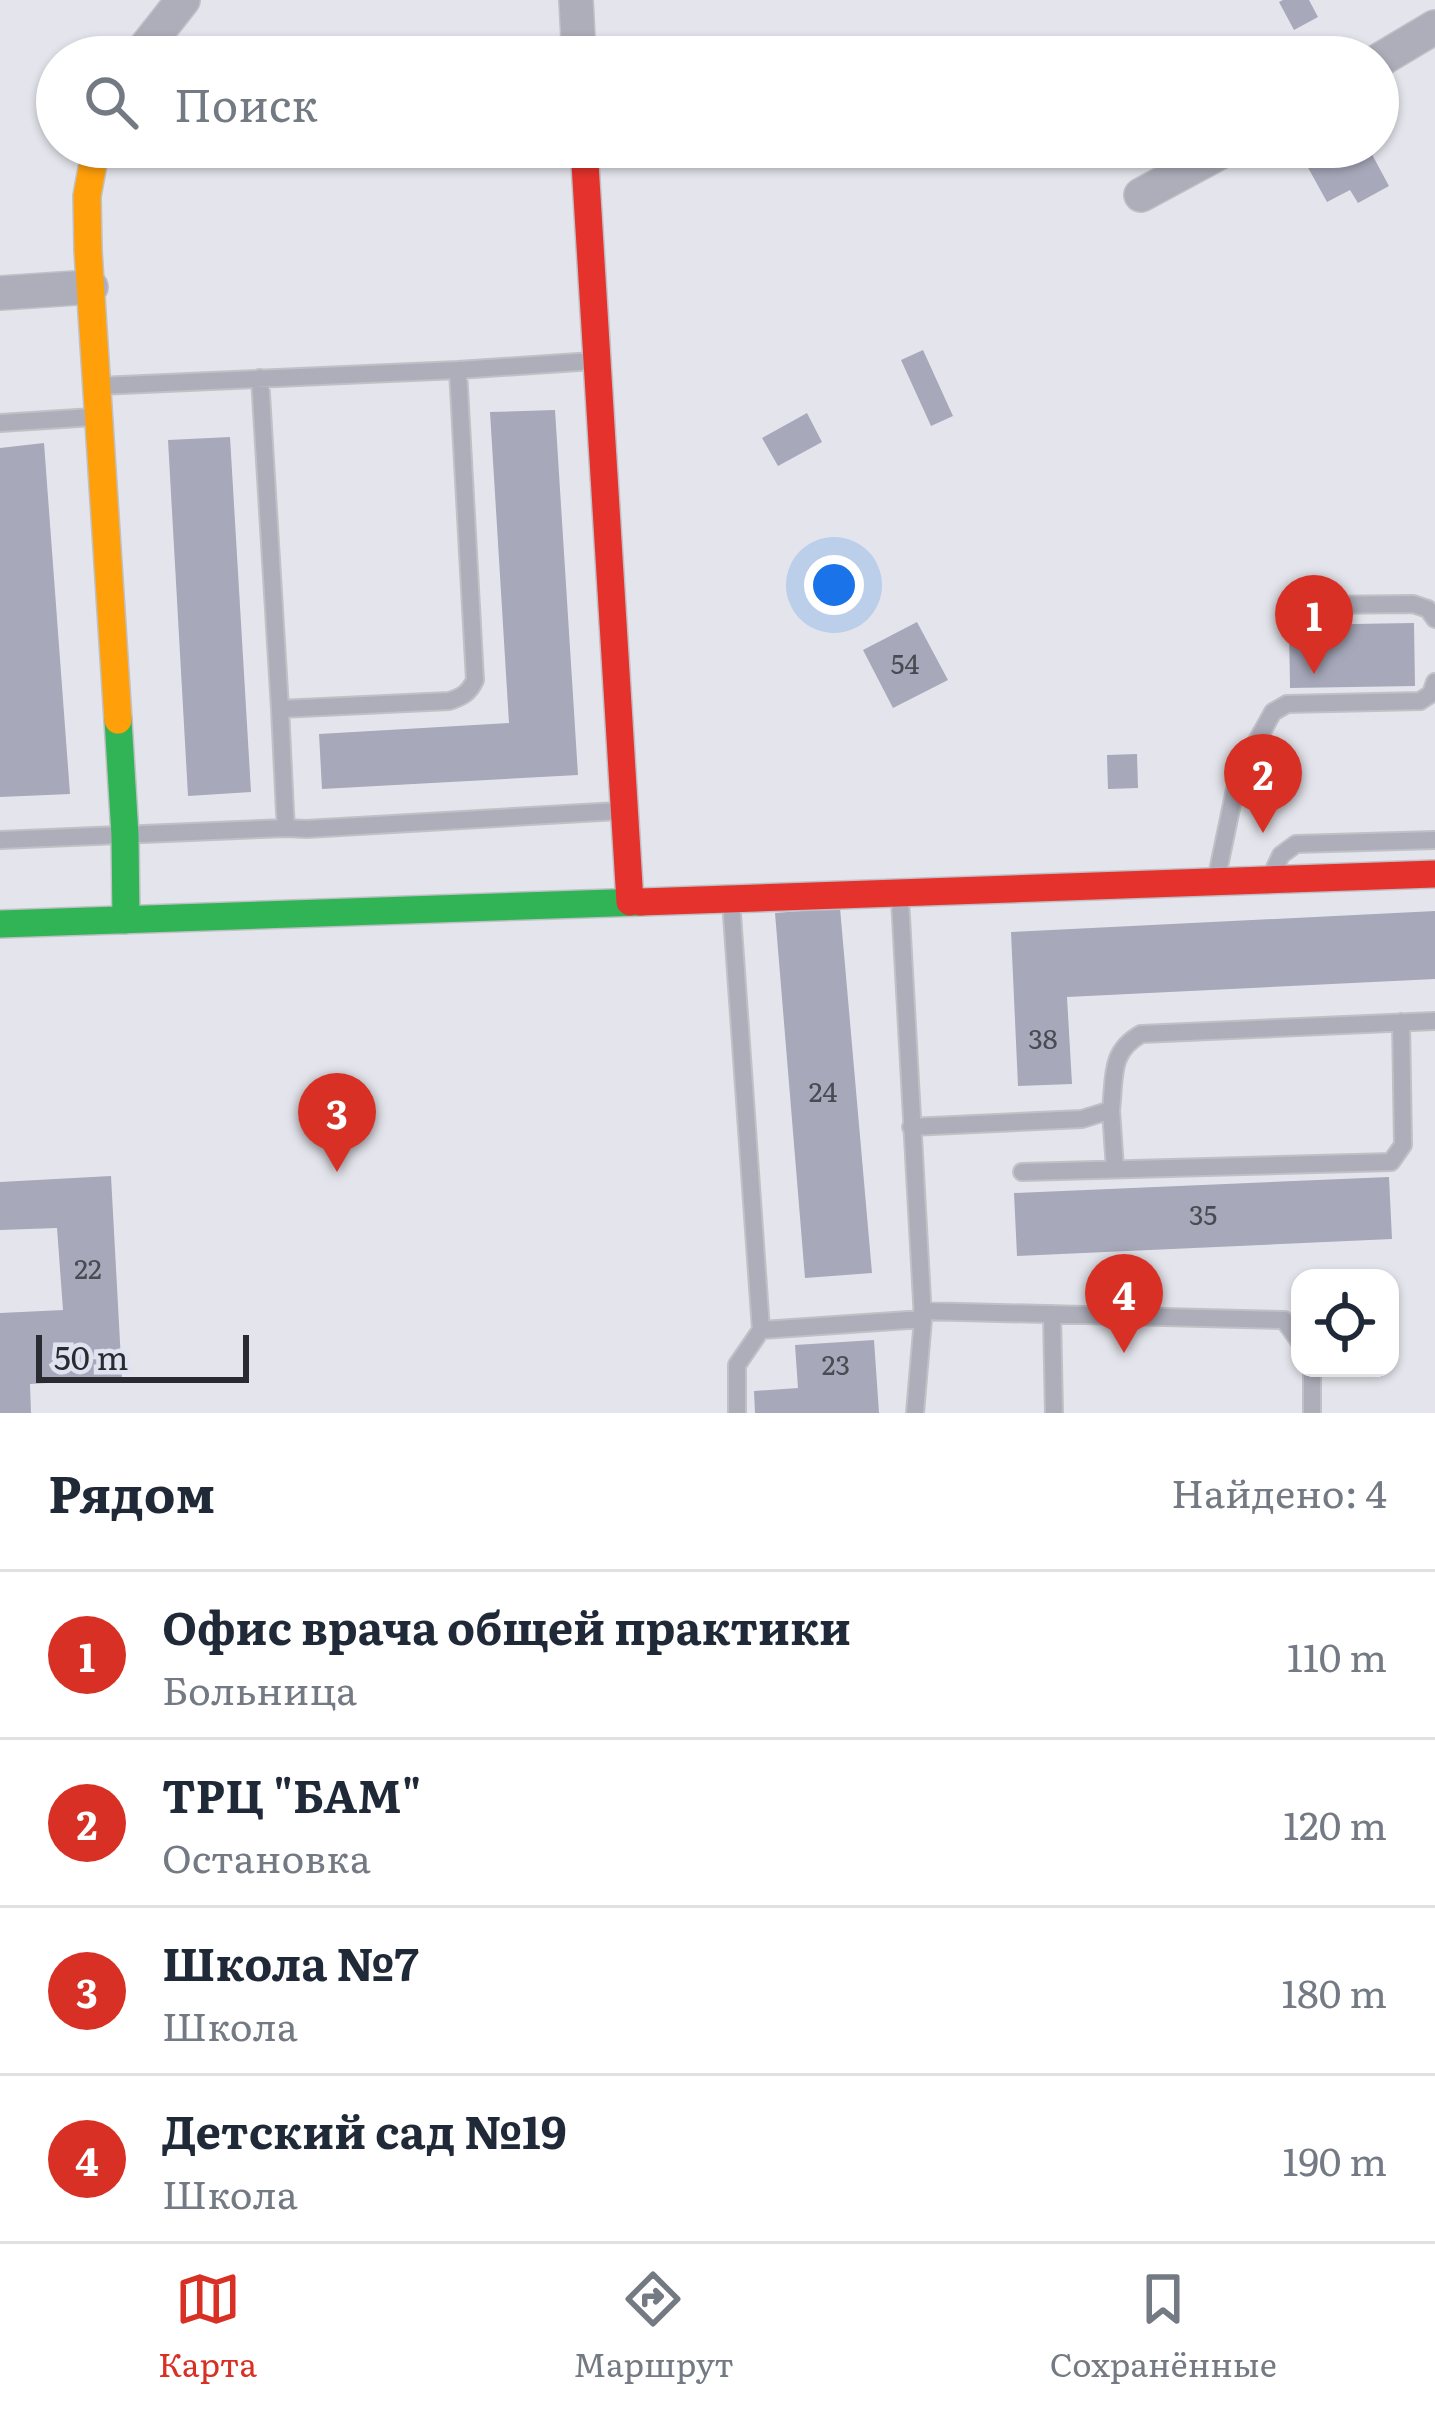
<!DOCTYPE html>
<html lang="ru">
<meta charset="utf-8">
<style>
body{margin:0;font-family:Literata,serif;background:#f2f2f3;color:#1f2937}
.controls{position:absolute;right:36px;bottom:36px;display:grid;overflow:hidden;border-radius:24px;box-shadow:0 3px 9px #0004}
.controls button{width:108px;height:108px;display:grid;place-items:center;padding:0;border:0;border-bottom:3px solid #e0e1e3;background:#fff;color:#1f2937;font:60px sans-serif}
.scale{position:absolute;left:36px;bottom:30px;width:213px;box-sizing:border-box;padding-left:12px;border:6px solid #2a2b30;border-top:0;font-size:33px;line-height:42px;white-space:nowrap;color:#2a2b30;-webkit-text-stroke:9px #e0e2f0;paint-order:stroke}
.you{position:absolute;left:834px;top:585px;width:42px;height:42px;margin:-30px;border:9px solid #fff;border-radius:50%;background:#1a73e8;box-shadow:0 0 0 18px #1a73e833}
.badge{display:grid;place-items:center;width:78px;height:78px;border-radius:50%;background:#d93025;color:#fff;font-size:39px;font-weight:700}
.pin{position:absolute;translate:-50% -99px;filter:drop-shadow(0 3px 6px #0008)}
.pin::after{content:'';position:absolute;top:63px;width:42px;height:36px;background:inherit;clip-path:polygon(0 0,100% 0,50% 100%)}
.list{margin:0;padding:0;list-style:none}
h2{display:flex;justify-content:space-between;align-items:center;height:156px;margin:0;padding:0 48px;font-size:51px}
h2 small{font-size:39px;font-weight:400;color:#747a83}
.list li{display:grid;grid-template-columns:78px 1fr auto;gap:36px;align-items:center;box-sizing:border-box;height:168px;padding:0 48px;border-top:3px solid #e0e1e3}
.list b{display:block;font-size:45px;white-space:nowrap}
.list p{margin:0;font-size:39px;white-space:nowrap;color:#747a83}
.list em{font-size:39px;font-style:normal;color:#747a83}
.icon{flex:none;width:66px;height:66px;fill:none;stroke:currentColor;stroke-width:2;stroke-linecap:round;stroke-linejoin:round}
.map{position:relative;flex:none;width:1435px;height:1413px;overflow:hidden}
.search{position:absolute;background:#fff;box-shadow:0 3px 9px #0004;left:36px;right:36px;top:36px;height:132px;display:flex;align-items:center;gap:30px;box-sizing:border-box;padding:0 42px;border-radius:66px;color:#747a83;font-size:45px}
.sheet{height:828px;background:#fff}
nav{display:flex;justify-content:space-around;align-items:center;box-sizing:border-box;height:168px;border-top:3px solid #e0e1e3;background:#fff;font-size:33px;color:#747a83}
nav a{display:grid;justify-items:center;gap:6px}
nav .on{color:#d93025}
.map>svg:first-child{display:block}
</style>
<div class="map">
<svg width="1435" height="1413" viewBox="0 0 1435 1413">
<rect width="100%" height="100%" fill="#e4e5ec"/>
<path fill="#a7a8ba" d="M 1283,0 L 1309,0 L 1318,17 L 1294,30 L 1279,2 Z
M 1337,147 L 1368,147 L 1389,186 L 1358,203 L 1350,190 L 1327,202 L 1306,164 Z
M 923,350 L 953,416 L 931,426 L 901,360 Z
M 555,410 L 578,775 L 322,789 L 319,734 L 509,723 L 490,412 Z
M 807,413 L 822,442 L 778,466 L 762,438 Z
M 230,437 L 251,792 L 188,796 L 168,440 Z
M 44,443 L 70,794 L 0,797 L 0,448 Z
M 917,622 L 948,680 L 893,708 L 863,650 Z
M 1414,623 L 1415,686 L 1290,688 L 1289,625 Z
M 1137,754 L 1138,788 L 1108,789 L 1107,755 Z
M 840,908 L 872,1273 L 805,1278 L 775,913 Z
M 1435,911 L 1435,979 L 1067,997 L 1072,1084 L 1018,1086 L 1011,932 Z
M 111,1176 L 122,1379 L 30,1384 L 31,1413 L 0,1413 L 0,1313 L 63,1310 L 57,1228 L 0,1230 L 0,1182 Z
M 1389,1177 L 1392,1239 L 1017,1256 L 1014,1193 Z
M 874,1340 L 879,1413 L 755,1413 L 754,1391 L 798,1388 L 795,1345 Z"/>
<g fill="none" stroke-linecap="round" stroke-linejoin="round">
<defs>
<path id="lane" d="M 593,361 L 458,370 L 475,680 C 469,693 462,697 449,701 L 280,709 L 285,812 L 286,828 L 306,829 L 618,811
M 260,378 L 280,709
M 99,386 L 458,370
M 0,423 L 93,417
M 1319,605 L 1413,604 L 1428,609 L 1435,619
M 0,840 L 286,828
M 1272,874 L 1281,855 L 1296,844 L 1435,840
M 1217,876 L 1238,775 L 1273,712 L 1287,704 L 1420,701 L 1431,694 L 1435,682
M 900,899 L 923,1319 L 915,1413
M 731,900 L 761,1330 L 923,1319
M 1111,1110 L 1115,1169
M 911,1127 L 1082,1119 L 1111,1110 C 1115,1077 1109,1052 1141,1034 L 1435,1021
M 1022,1172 L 1391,1162 L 1403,1145 L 1401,1022
M 922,1311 L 1284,1320 L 1300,1342
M 1052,1314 L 1054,1413
M 737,1413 L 737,1365 L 761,1330
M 1312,1413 L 1312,1368"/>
<path id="street" d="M 576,0 L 579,57
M 138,57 L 183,0
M 1378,61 L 1435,27
M 1141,195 L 1230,147
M 0,293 L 91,287"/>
<path id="fast" d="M 118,720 L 125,835 L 126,920
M 0,924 L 641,902"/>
<path id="slow" d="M 96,147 L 87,196 L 88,250 L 118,720"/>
<path id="jam" d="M 584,147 L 630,902
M 641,902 L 1435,874"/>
</defs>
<use href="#lane" stroke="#c0c1c6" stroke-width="20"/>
<use href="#street" stroke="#c0c1c6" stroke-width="36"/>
<use href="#fast" stroke="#c0c1c6" stroke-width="30"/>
<use href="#slow" stroke="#c0c1c6" stroke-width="30"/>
<use href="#jam" stroke="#c0c1c6" stroke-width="30"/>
<use href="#lane" stroke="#adaeba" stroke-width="16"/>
<use href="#street" stroke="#adaeba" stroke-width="33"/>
<use href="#fast" stroke="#30b455" stroke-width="27"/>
<use href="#slow" stroke="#ff9f0a" stroke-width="27"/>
<use href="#jam" stroke="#e5322d" stroke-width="27"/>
</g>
<g text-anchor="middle" stroke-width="12" stroke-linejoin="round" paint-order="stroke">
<g font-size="27" fill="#494a52">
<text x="905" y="674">54</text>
<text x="1043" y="1049">38</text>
<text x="823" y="1102">24</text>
<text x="1203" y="1225">35</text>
<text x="88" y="1279">22</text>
<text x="836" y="1375">23</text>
</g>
</g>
</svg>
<div class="controls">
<button><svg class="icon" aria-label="locate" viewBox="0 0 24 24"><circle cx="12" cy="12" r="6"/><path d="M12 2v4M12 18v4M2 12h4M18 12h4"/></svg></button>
</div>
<div class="scale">50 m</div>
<div class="you"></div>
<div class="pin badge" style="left:1314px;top:674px">1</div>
<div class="pin badge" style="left:1263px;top:833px">2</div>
<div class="pin badge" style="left:337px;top:1172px">3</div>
<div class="pin badge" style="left:1124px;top:1353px">4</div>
<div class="search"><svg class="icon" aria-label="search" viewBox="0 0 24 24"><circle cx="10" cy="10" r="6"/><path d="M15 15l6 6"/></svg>Поиск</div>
</div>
<section class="sheet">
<h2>Рядом<small>Найдено: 4</small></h2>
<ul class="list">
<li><span class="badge">1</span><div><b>Офис врача общей практики</b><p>Больница</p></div><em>110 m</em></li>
<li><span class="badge">2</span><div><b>ТРЦ &quot;БАМ&quot;</b><p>Остановка</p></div><em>120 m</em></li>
<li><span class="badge">3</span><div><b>Школа №7</b><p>Школа</p></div><em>180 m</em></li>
<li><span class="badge">4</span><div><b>Детский сад №19</b><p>Школа</p></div><em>190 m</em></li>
</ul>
</section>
<nav>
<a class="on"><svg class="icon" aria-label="map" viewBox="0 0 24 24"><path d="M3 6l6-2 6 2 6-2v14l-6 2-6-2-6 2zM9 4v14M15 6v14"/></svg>Карта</a>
<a><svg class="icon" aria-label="directions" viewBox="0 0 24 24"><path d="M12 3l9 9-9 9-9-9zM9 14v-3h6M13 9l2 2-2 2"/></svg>Маршрут</a>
<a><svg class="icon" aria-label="saved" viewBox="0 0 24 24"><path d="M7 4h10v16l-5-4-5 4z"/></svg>Сохранённые</a>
</nav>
